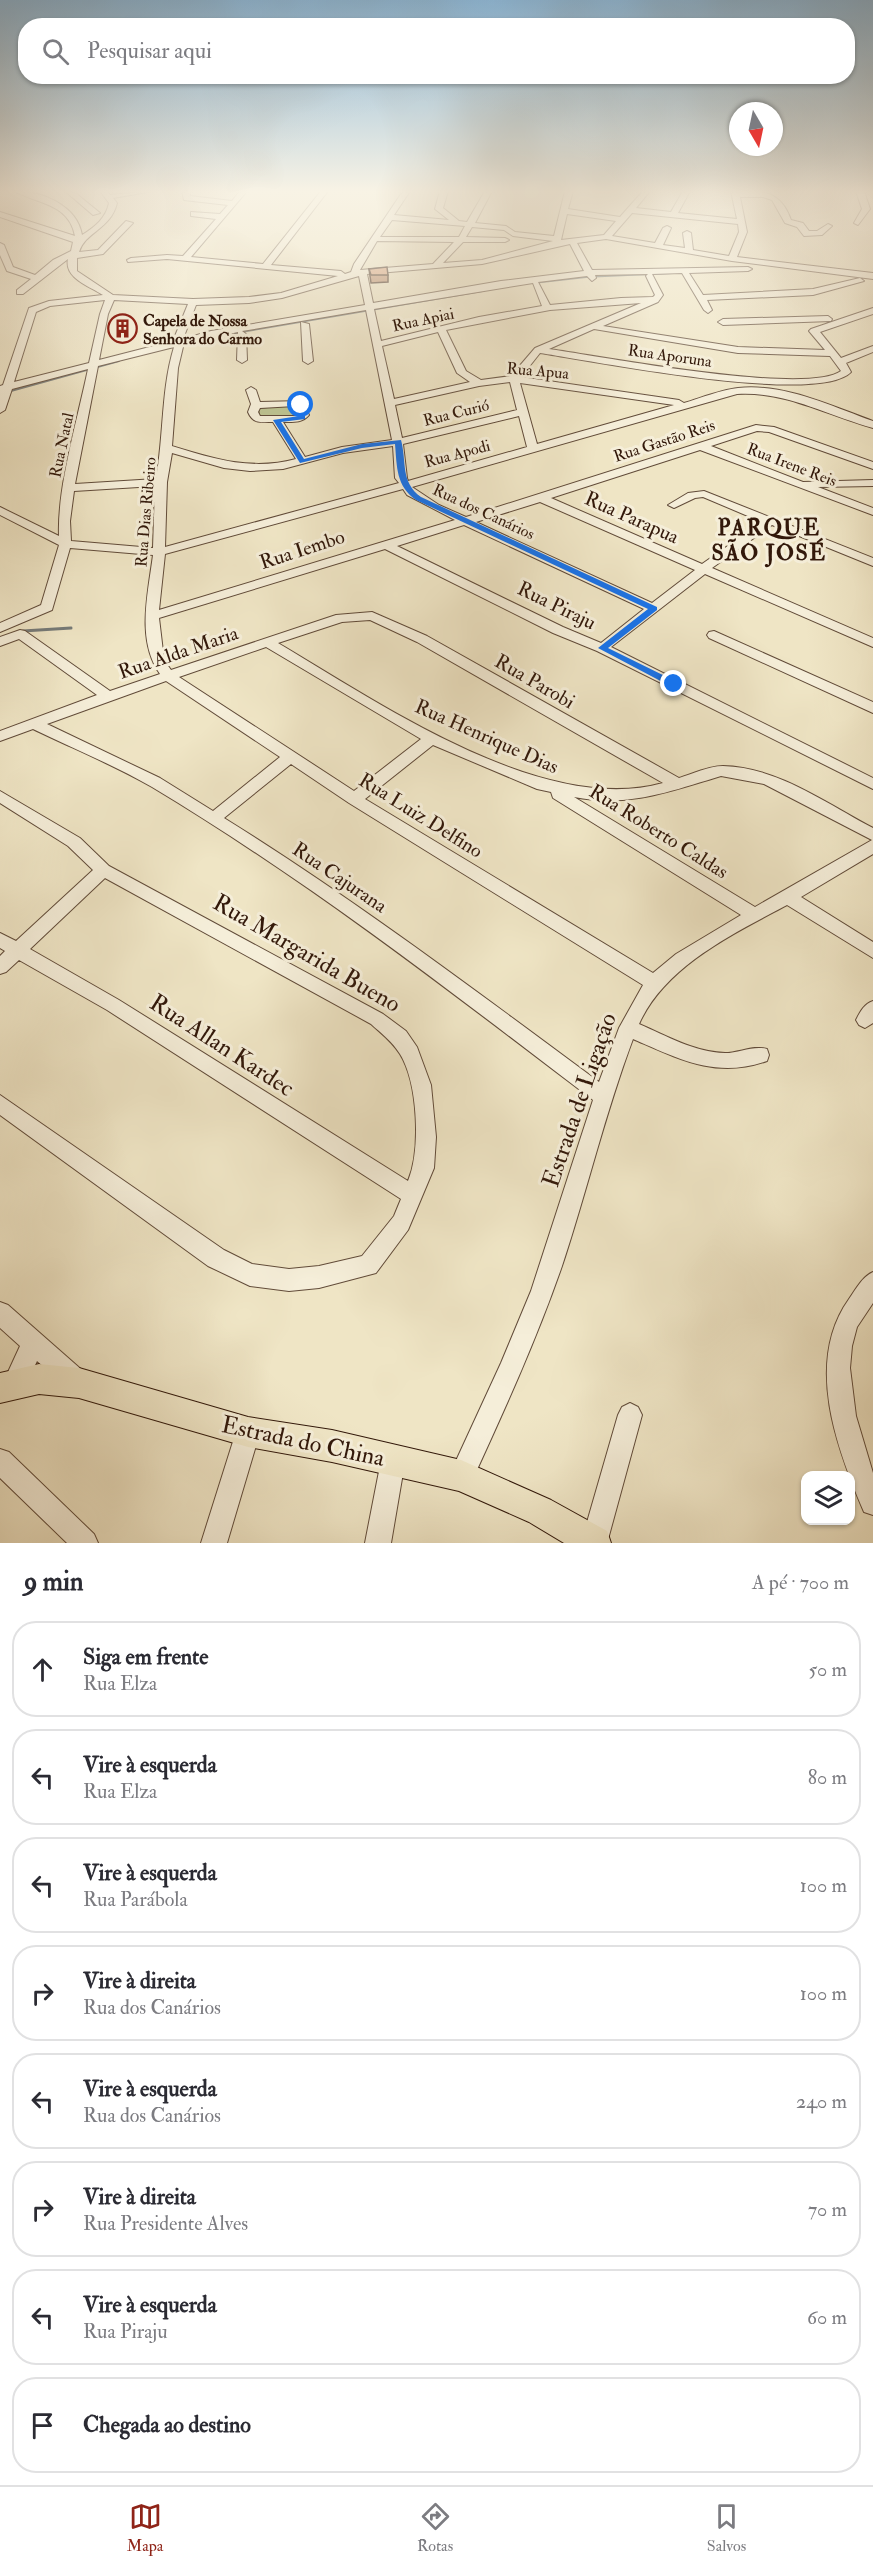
<!DOCTYPE html>
<html lang="pt">
<meta charset="utf-8">
<style>
body{margin:0;font-family:"IM FELL Double Pica",serif;background:#f7f7f7;color:#2b2b33}
.controls{position:absolute;right:18px;bottom:18px;display:grid;overflow:hidden;border-radius:12px;box-shadow:0 2px 4px #0004}
.controls button{width:54px;height:54px;display:grid;place-items:center;padding:0;border:0;border-bottom:2px solid #e1e1e2;background:#fff;color:#2b2b33;font:30px sans-serif}
.compass{position:absolute;left:729px;top:102px;width:54px;height:54px;border-radius:50%;background:#fff;box-shadow:0 2px 4px #0004;rotate:171deg}
.stop{position:absolute;width:18px;height:18px;margin:-14px;border:4px solid #1a73e8;border-radius:50%;background:#fff}
.stop.end{background:#1a73e8;border-color:#fff;box-shadow:0 2px 6px #0008}
.list{margin:0;padding:0;list-style:none}
h2{display:flex;justify-content:space-between;align-items:center;height:78px;margin:0;padding:0 24px;font-size:26px}
h2 small{font-size:20px;font-weight:400;color:#7c7c81}
.list li{display:grid;grid-template-columns:39px 1fr auto;gap:18px;align-items:center;box-sizing:border-box;height:96px;margin:0 12px 12px;padding:0 12px;border:2px solid #e1e1e2;border-radius:24px}
.list b{display:block;font-size:22px;white-space:nowrap}
.list p{margin:0;font-size:20px;white-space:nowrap;color:#7c7c81}
.list em{font-size:20px;font-style:normal;color:#7c7c81}
.icon{flex:none;width:33px;height:33px;fill:none;stroke:currentColor;stroke-width:2;stroke-linecap:round;stroke-linejoin:round}
.map{position:relative;flex:none;width:873px;height:1543px;overflow:hidden}
.search{position:absolute;background:#fff;box-shadow:0 2px 4px #0004;left:18px;right:18px;top:18px;height:66px;display:flex;align-items:center;gap:15px;box-sizing:border-box;padding:0 21px;border-radius:24px;color:#7c7c81;font-size:22px}
.sheet{height:942px;background:#fff}
nav{display:flex;justify-content:space-around;align-items:center;box-sizing:border-box;height:84px;border-top:2px solid #e1e1e2;background:#fff;font-size:16px;color:#7c7c81}
nav a{display:grid;justify-items:center;gap:3px}
nav .on{color:#8f2418}
.map>svg:first-child{display:block}
</style>
<div class="map">
<svg width="873" height="1543" viewBox="0 0 873 1543">
<rect width="100%" height="100%" fill="#efe5c5"/>
<filter id="stains"><feTurbulence type="fractalNoise" baseFrequency=".00333" numOctaves="4"/><feColorMatrix values="0 0 0 0 .2 0 0 0 0 .09 0 0 0 0 .02 0 0 0 .5 -.17"/></filter>
<radialGradient id="worn" r=".72"><stop offset=".6" stop-color="#630" stop-opacity="0"/><stop offset="1" stop-color="#630" stop-opacity=".3"/></radialGradient>
<path fill="#bdc392" stroke="#786e4e" stroke-width="1.5" d="M 297,405 L 299,417 L 260,420 L 258,408 Z"/>
<g fill="none" stroke-linecap="round" stroke-linejoin="round">
<path stroke="#757a78" stroke-width="1.5" d="M 535,283 L 588,277 L 678,273
M 225,335 L 484,291"/>
<path stroke="#757a78" stroke-width="2" d="M 0,394 L 119,361"/>
<path stroke="#757a78" stroke-width="3" d="M 23,631 L 71,628"/>
<defs>
<path id="minor" d="M 14,191 C 42,191 77,205 82,235 C 95,227 106,218 109,203 L 100,191 L 107,191 L 110,195 L 153,191 L 113,198 L 117,203 C 111,229 85,232 79,252 L 98,250 L 126,221 L 133,223 L 103,254 L 77,258 L 77,271 L 113,295 L 193,299 L 249,297 L 281,293 L 338,276 L 167,259 L 128,262 L 127,260 L 131,258 L 167,255 L 183,256 L 216,219 L 191,216 L 191,212 L 220,214 L 228,205 L 184,200 L 182,191 L 190,191 L 190,196 L 232,201 L 240,191 L 247,191 L 191,257 L 263,264 L 321,191 L 328,191 L 271,265 L 341,271 L 345,274 L 351,272 L 354,264 L 403,191 L 410,191 L 394,215 L 449,220 L 435,209 L 440,191 L 448,191 L 443,208 L 459,221 L 467,222 L 485,191 L 492,191 L 475,223 L 506,226 L 515,232 L 554,236 L 565,191 L 573,191 L 568,209 L 620,217 L 643,191 L 650,191 L 636,208 L 671,212 L 683,191 L 690,191 L 678,213 L 737,219 L 731,191 C 759,191 780,188 791,220 L 803,223 L 809,231 L 817,231 L 828,224 L 832,226 L 822,235 L 804,236 L 797,227 L 785,223 L 772,200 L 763,197 L 740,197 L 747,232 L 737,257 L 873,273 L 873,279 L 732,261 L 606,239 L 577,243 L 592,270 L 748,267 L 752,269 L 748,271 L 689,273 L 703,295 L 813,289 L 860,278 L 864,281 L 813,295 L 707,300 L 712,310 L 708,313 L 704,310 L 682,273 L 652,274 L 663,295 L 658,302 L 603,326 L 738,347 L 825,350 L 809,331 L 811,329 L 873,308 L 873,314 L 820,332 L 841,358 L 873,346 L 873,352 L 846,363 L 851,372 C 818,406 593,361 540,353 L 521,377 L 679,400 L 684,403 C 701,398 720,390 738,388 C 784,383 831,406 873,421 L 873,428 C 826,415 786,391 737,394 L 412,487 L 439,505 L 466,517 L 756,425 L 774,427 L 873,462 L 873,469 L 769,432 L 757,431 L 711,446 L 803,482 L 873,480 L 873,486 L 818,487 L 873,508 L 873,515 L 700,450 L 551,498 L 702,564 L 762,522 L 703,497 L 695,498 L 674,508 L 668,505 L 688,493 L 704,491 L 873,558 L 873,566 L 772,525 L 712,568 L 873,638 L 873,647 L 705,574 L 611,647 L 873,778 L 873,789 L 597,651 L 553,633 L 385,549 L 159,618 L 164,660 L 171,670 L 336,615 L 372,612 L 427,636 L 679,778 C 692,774 709,766 723,766 C 777,767 827,804 873,828 L 873,854 L 801,897 L 873,942 L 873,958 L 787,905 C 733,934 665,966 639,1024 C 667,1036 694,1052 725,1053 C 739,1053 754,1045 767,1049 L 769,1055 L 767,1061 C 716,1079 679,1059 633,1039 C 605,1113 587,1191 562,1266 C 536,1341 503,1413 470,1485 L 461,1488 L 452,1485 L 449,1476 L 501,1363 L 531,1291 L 593,1100 C 449,990 307,880 152,787 C 114,765 72,748 33,729 L 0,741 L 0,731 L 97,695 L 19,639 L 0,646 L 0,637 L 20,630 L 25,631 L 110,691 L 160,674 C 136,640 148,594 153,555 L 70,548 L 52,610 L 0,632 L 0,623 L 41,605 L 59,545 L 0,515 L 0,507 L 59,536 C 57,487 78,418 88,369 L 12,389 L 5,410 L 0,413 L 0,386 L 3,385 L 29,308 L 49,301 L 103,295 C 89,286 64,278 68,259 L 23,294 L 17,294 L 17,290 L 31,279 L 7,271 L 0,255 L 0,243 L 4,245 L 13,267 L 35,275 L 53,260 L 71,251 L 73,242 L 0,217 L 0,212 L 75,236 C 69,203 37,204 14,191 ZM 632,213 L 738,224 L 739,232 L 729,256 L 693,250 L 691,233 L 687,231 L 683,233 L 685,248 L 663,245 L 671,228 L 667,226 L 663,228 L 655,243 L 612,236 ZM 567,214 L 616,221 L 604,235 L 561,240 ZM 392,220 L 465,226 L 459,237 L 380,237 ZM 472,227 L 504,230 L 513,236 L 553,241 L 482,260 L 443,263 L 463,242 L 505,242 L 509,240 L 505,238 L 466,237 ZM 377,241 L 454,242 L 433,264 L 360,270 ZM 570,244 L 584,271 L 501,281 L 373,303 L 367,274 L 482,264 ZM 648,274 L 646,276 L 655,295 L 653,297 L 621,298 L 550,305 L 538,282 L 587,276 L 592,281 L 596,278 L 595,275 ZM 359,276 L 365,305 L 211,331 L 183,339 L 196,305 L 249,303 L 282,298 ZM 533,283 L 542,306 L 479,317 L 381,341 L 374,309 ZM 105,300 L 100,314 L 89,363 L 14,382 L 36,312 L 50,306 ZM 114,300 L 188,304 L 173,341 L 99,360 L 108,314 ZM 641,303 L 535,348 L 511,376 L 481,380 L 466,371 L 446,330 L 550,310 ZM 366,310 L 392,440 L 342,447 L 305,457 L 283,422 C 294,422 302,423 309,415 L 302,401 L 260,402 L 256,390 L 251,387 L 246,390 L 251,404 L 248,412 C 253,424 261,422 273,422 L 296,459 C 252,471 214,459 172,446 L 178,368 L 183,347 L 180,345 L 238,332 L 237,360 L 242,363 L 247,360 L 246,334 L 242,331 ZM 594,329 L 738,353 L 830,356 L 841,371 C 806,396 600,356 549,349 ZM 438,332 L 457,373 L 470,382 L 394,399 L 382,346 ZM 174,347 C 161,389 164,435 156,479 L 75,484 L 98,366 ZM 510,382 L 517,410 L 402,438 L 395,405 L 479,386 ZM 520,383 L 674,405 L 537,444 ZM 295,406 L 298,414 L 296,416 L 260,416 L 258,412 L 260,408 ZM 519,416 L 527,447 L 408,481 L 407,478 L 403,444 ZM 393,446 L 395,478 L 399,483 L 165,547 L 167,482 L 172,453 L 224,468 L 250,471 L 283,469 L 343,453 ZM 155,486 L 153,548 L 71,541 L 70,521 L 74,491 ZM 403,489 L 407,495 L 455,520 L 159,610 L 165,554 ZM 540,502 L 695,570 L 652,603 L 476,522 ZM 464,525 L 644,609 L 601,643 L 563,627 L 397,546 ZM 370,620 L 417,642 L 663,783 C 543,817 378,702 278,643 L 342,622 ZM 266,647 L 421,739 L 354,791 L 179,677 ZM 166,681 L 280,757 L 213,811 L 160,778 L 47,724 ZM 433,745 L 537,789 L 551,792 L 553,798 L 741,915 L 676,954 L 653,973 L 365,799 ZM 291,764 L 349,803 L 643,985 L 619,1028 L 599,1082 C 476,991 354,899 224,818 ZM 721,776 L 764,784 L 872,840 L 755,907 L 574,797 C 628,808 671,791 721,776 Z
M 65,191 L 73,191 L 100,213 L 93,215 Z
M 856,191 L 864,191 L 870,209 L 858,225 L 854,223 L 862,209 Z
M 828,316 L 832,319 L 831,321 L 723,325 L 718,322 L 723,319 Z
M 301,322 L 309,324 L 313,361 L 308,364 L 303,361 Z
M 714,631 L 873,702 L 873,713 L 709,638 L 707,635 L 709,632 Z
M 0,791 L 80,838 L 109,866 L 383,1014 L 406,1031 L 417,1047 L 431,1085 L 436,1137 L 434,1168 L 408,1230 L 376,1273 L 319,1288 L 289,1291 L 250,1286 L 208,1266 L 0,1115 L 0,1095 L 224,1250 L 252,1264 L 289,1269 L 319,1266 L 362,1256 L 394,1216 L 401,1199 L 107,1010 L 19,960 L 6,972 L 0,974 L 0,956 L 5,951 L 0,948 L 0,933 L 16,941 L 93,870 L 68,846 L 0,803 ZM 105,878 L 371,1024 C 382,1034 392,1041 400,1054 C 418,1083 421,1150 408,1181 L 119,1000 L 30,949 Z
M 873,1001 L 873,1023 L 865,1028 L 859,1025 L 856,1020 C 860,1012 864,1004 873,1001 Z
M 873,1272 L 873,1303 L 857,1327 L 852,1346 L 850,1368 L 856,1416 L 873,1473 L 873,1515 L 864,1512 C 837,1449 804,1362 849,1299 C 856,1289 862,1277 873,1272 Z
M 0,1302 L 8,1305 L 83,1371 L 87,1379 L 83,1387 L 75,1391 L 67,1387 L 37,1361 L 23,1391 L 15,1395 L 7,1391 L 3,1383 L 20,1346 L 0,1328 Z
M 630,1403 L 638,1407 L 642,1415 L 607,1543 L 581,1543 L 618,1415 L 622,1407 Z
M 248,1420 L 256,1424 L 260,1432 L 227,1543 L 201,1543 L 236,1432 L 240,1424 Z
M 0,1449 L 9,1452 L 94,1534 L 98,1543 L 67,1543 L 0,1478 Z
M 393,1449 L 402,1452 L 405,1461 L 391,1543 L 365,1543 L 381,1461 L 384,1452 Z"/>
<path id="major" d="M 39,1364 L 79,1368 L 248,1417 L 332,1430 L 461,1460 L 551,1500 L 607,1531 L 611,1543 L 564,1543 L 529,1522 L 459,1491 L 332,1462 L 248,1447 L 79,1398 L 39,1394 L 0,1403 L 0,1373 Z"/>
</defs>
<use href="#minor" stroke="#614b39" stroke-width="2"/>
<use href="#major" stroke="#32180a" stroke-width="2"/>
<use href="#minor" fill="#f5eed9" fill-rule="evenodd"/>
<use href="#major" fill="#efe5c5" fill-rule="evenodd"/>
</g>
<path fill="#b98765" stroke="#32180a" stroke-width="1.5" d="M 369,269 L 388,275 L 388,282 L 371,283 Z"/>
<path fill="#d79d76" stroke="#32180a" stroke-width="1.5" d="M 387,267 L 388,275 L 371,275 L 369,269 Z"/>
<linearGradient id="sky" x2="0" y2="1"><stop stop-color="#8bb7d8"/><stop offset="0.47" stop-color="#f8f3e5"/><stop offset="1" stop-color="#f8f3e5" stop-opacity="0"/></linearGradient>
<rect width="873" height="407" fill="url(#sky)"/>
<path fill="#1a73e8" d="M 301,403 L 305,405 L 305,419 L 281,422 L 304,459 L 362,444 L 401,440 C 407,462 400,482 421,497 L 657,607 L 657,610 L 608,648 L 677,682 L 677,686 L 670,686 L 598,648 L 648,609 L 416,500 C 396,486 397,467 395,444 L 362,448 L 300,463 L 273,420 L 299,416 L 298,405 Z"/>
<defs>
<symbol id="building-ring" viewBox="-11 -11 22 22"><circle r="9.5" fill="#f5eed9" stroke="#8f2418" stroke-width="1.5"/><path d="M-4-6H4V6H1V3H-1V6H-4ZM-2.5-4.3h1.7v1.8h-1.7ZM.8-4.3h1.7v1.8H.8ZM-2.5-1h1.7V.8h-1.7ZM.8-1h1.7V.8H.8Z" fill="#8f2418"/></symbol>
</defs>
<g fill-rule="evenodd">
<use href="#building-ring" x="106" y="312" width="33" height="33"/>
</g>
<g text-anchor="middle" stroke-width="6" stroke-linejoin="round" paint-order="stroke">
<g font-size="16" fill="#32180a" stroke="#f5eed9">
<text transform="translate(423 319) rotate(-12)" y="6">Rua Apiai</text>
<text transform="translate(670 355) rotate(8)" y="6">Rua Aporuna</text>
<text transform="translate(538 370) rotate(5)" y="6">Rua Apua</text>
<text transform="translate(456 412) rotate(-14)" y="6">Rua Curió</text>
<text transform="translate(664 440) rotate(-18)" y="6">Rua Gastão Reis</text>
<text transform="translate(61 445) rotate(-78)" y="6">Rua Natal</text>
<text transform="translate(457 453) rotate(-15)" y="6">Rua Apodi</text>
<text transform="translate(792 464) rotate(21)" y="6">Rua Irene Reis</text>
<text transform="translate(484 511) rotate(25)" y="6">Rua dos Canários</text>
<text transform="translate(145 512) rotate(-85)" y="6">Rua Dias Ribeiro</text>
</g>
<g font-size="16" font-weight="bold" fill="#32180a" stroke="#f5eed9" text-anchor="start">
<text x="143" y="326">Capela de Nossa<tspan x="143" dy="18">Senhora do Carmo</tspan></text>
</g>
<g font-size="20" fill="#32180a" stroke="#f5eed9">
<text transform="translate(632 517) rotate(24)" y="7">Rua Parapua</text>
<text transform="translate(302 549) rotate(-18)" y="7">Rua Iembo</text>
<text transform="translate(557 605) rotate(26)" y="7">Rua Piraju</text>
<text transform="translate(178 652) rotate(-19)" y="7">Rua Alda Maria</text>
<text transform="translate(535 681) rotate(30)" y="7">Rua Parobi</text>
<text transform="translate(487 736) rotate(24)" y="7">Rua Henrique Dias</text>
<text transform="translate(421 815) rotate(32)" y="7">Rua Luiz Delfino</text>
<text transform="translate(659 831) rotate(32)" y="7">Rua Roberto Caldas</text>
<text transform="translate(340 877) rotate(34)" y="7">Rua Cajurana</text>
</g>
<g font-size="22" font-weight="bold" letter-spacing="1.5" fill="#32180a" stroke="#f5eed9">
<text x="769" y="535">PARQUE<tspan x="769" dy="25">SÃO JOSÉ</tspan></text>
</g>
<g font-size="24" fill="#32180a" stroke="#f5eed9">
<text transform="translate(307 953) rotate(30)" y="8">Rua Margarida Bueno</text>
<text transform="translate(222 1045) rotate(33)" y="8">Rua Allan Kardec</text>
<text transform="translate(579 1100) rotate(-71)" y="8">Estrada de Ligação</text>
<text transform="translate(303 1441) rotate(12)" y="8">Estrada do China</text>
</g>
</g>
<rect width="100%" height="100%" filter="url(#stains)"/>
<rect width="100%" height="100%" fill="url(#worn)"/>
</svg>
<div class="controls">
<button><svg class="icon" aria-label="layers" viewBox="0 0 24 24"><path d="M12 4l9 5-9 5-9-5zM3 14l9 5 9-5"/></svg></button>
</div>
<svg class="compass" viewBox="-18 -18 36 36"><path d="M0-13l5 13h-10z" fill="#e53935"/><path d="M0 13l5-13h-10z" fill="#7c7c81"/></svg>
<div class="stop" style="left:301px;top:405px"></div>
<div class="stop end" style="left:674px;top:684px"></div>
<div class="search"><svg class="icon" aria-label="search" viewBox="0 0 24 24"><circle cx="10" cy="10" r="6"/><path d="M15 15l6 6"/></svg>Pesquisar aqui</div>
</div>
<section class="sheet">
<h2>9 min<small>A pé · 700 m</small></h2>
<ul class="list">
<li><svg class="icon" aria-label="ahead" viewBox="0 0 24 24"><path d="M12 20V5M6 11l6-6 6 6"/></svg><div><b>Siga em frente</b><p>Rua Elza</p></div><em>50 m</em></li>
<li><svg class="icon" aria-label="left" viewBox="0 0 24 24"><path d="M17 20v-9H6M10 6l-5 5 5 5"/></svg><div><b>Vire à esquerda</b><p>Rua Elza</p></div><em>80 m</em></li>
<li><svg class="icon" aria-label="left" viewBox="0 0 24 24"><path d="M17 20v-9H6M10 6l-5 5 5 5"/></svg><div><b>Vire à esquerda</b><p>Rua Parábola</p></div><em>100 m</em></li>
<li><svg class="icon" aria-label="right" viewBox="0 0 24 24"><path d="M7 20v-9h11M14 6l5 5-5 5"/></svg><div><b>Vire à direita</b><p>Rua dos Canários</p></div><em>100 m</em></li>
<li><svg class="icon" aria-label="left" viewBox="0 0 24 24"><path d="M17 20v-9H6M10 6l-5 5 5 5"/></svg><div><b>Vire à esquerda</b><p>Rua dos Canários</p></div><em>240 m</em></li>
<li><svg class="icon" aria-label="right" viewBox="0 0 24 24"><path d="M7 20v-9h11M14 6l5 5-5 5"/></svg><div><b>Vire à direita</b><p>Rua Presidente Alves</p></div><em>70 m</em></li>
<li><svg class="icon" aria-label="left" viewBox="0 0 24 24"><path d="M17 20v-9H6M10 6l-5 5 5 5"/></svg><div><b>Vire à esquerda</b><p>Rua Piraju</p></div><em>60 m</em></li>
<li><svg class="icon" aria-label="arrive" viewBox="0 0 24 24"><path d="M6 21V4h12l-3 4 3 4H6"/></svg><div><b>Chegada ao destino</b></div></li>
</ul>
</section>
<nav>
<a class="on"><svg class="icon" aria-label="map" viewBox="0 0 24 24"><path d="M3 6l6-2 6 2 6-2v14l-6 2-6-2-6 2zM9 4v14M15 6v14"/></svg>Mapa</a>
<a><svg class="icon" aria-label="directions" viewBox="0 0 24 24"><path d="M12 3l9 9-9 9-9-9zM9 14v-3h6M13 9l2 2-2 2"/></svg>Rotas</a>
<a><svg class="icon" aria-label="saved" viewBox="0 0 24 24"><path d="M7 4h10v16l-5-4-5 4z"/></svg>Salvos</a>
</nav>
